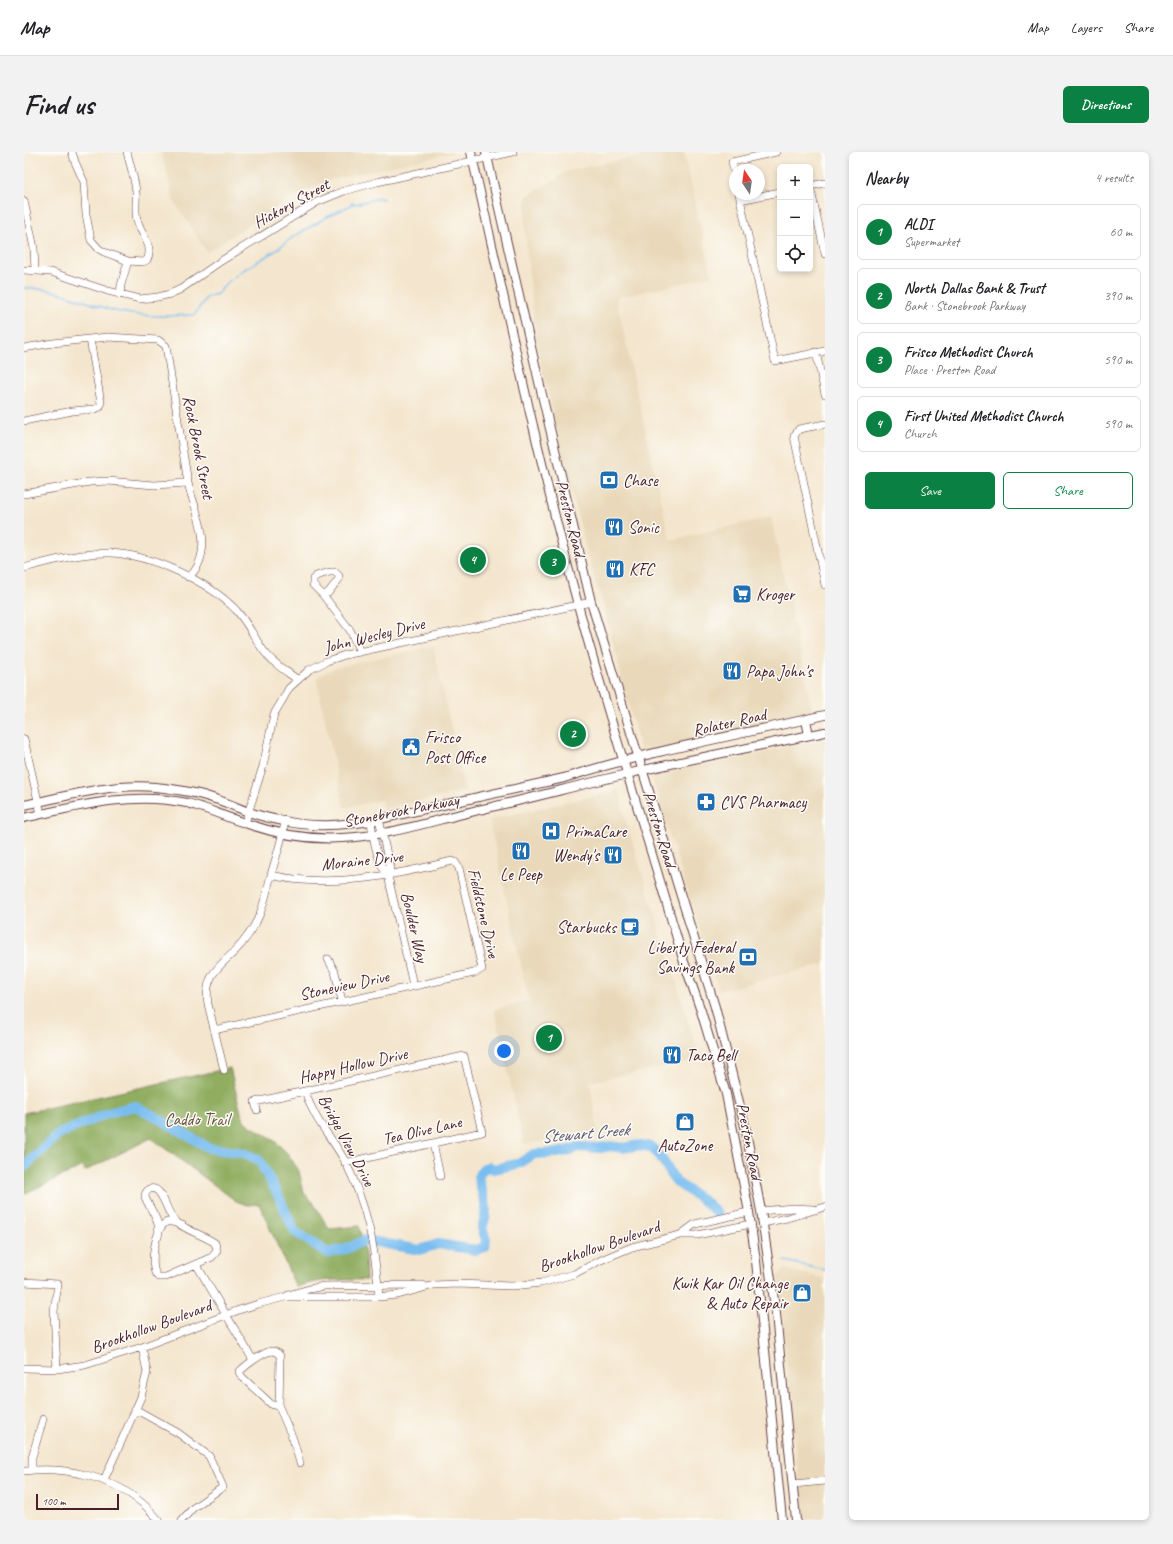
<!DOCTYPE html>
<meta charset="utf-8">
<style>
body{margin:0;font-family:Caveat,sans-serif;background:#f2f2f2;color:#202124}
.controls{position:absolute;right:12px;top:12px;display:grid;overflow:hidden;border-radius:6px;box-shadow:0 2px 6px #0003}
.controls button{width:36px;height:36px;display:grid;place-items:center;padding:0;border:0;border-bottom:1px solid #e0e0e0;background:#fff;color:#202124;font:20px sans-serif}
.compass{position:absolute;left:705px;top:12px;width:36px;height:36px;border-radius:50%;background:#fff;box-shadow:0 2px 6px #0003;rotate:347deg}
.scale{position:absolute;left:12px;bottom:10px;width:83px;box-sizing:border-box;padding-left:4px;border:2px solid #4a1f2b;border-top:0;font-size:11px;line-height:14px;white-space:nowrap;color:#4a1f2b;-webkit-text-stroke:3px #fdfcf7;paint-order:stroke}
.you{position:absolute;left:480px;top:899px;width:14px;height:14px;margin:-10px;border:3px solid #fff;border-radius:50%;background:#1a73e8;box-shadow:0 0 0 6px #1a73e833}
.badge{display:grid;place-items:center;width:26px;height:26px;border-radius:50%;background:#0b8043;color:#fff;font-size:13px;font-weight:700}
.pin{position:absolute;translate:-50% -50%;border:2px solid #fff;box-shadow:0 1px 4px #0006}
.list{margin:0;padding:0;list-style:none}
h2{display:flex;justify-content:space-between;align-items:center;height:52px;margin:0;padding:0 16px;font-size:17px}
h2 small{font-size:13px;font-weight:400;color:#757577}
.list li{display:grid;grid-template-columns:26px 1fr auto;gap:12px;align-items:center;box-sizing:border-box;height:56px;margin:0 8px 8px;padding:0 8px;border:1px solid #e0e0e0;border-radius:6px}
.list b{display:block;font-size:15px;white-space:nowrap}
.list p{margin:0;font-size:13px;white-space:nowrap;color:#757577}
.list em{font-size:13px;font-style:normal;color:#757577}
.actions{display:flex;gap:8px;padding:12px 16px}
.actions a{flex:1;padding:9px 0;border:1px solid #0b8043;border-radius:6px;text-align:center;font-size:14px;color:#0b8043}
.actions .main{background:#0b8043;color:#fff}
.icon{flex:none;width:22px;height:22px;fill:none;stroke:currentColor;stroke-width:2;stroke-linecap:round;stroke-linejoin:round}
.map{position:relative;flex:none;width:801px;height:1368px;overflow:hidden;border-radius:6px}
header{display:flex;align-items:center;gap:24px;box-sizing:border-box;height:56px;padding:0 20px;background:#fff;border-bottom:1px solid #e0e0e0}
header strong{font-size:19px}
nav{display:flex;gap:22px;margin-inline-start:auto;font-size:14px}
.intro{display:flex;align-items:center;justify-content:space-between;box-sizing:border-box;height:96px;padding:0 24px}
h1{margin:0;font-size:28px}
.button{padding:10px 18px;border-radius:6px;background:#0b8043;color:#fff;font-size:14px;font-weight:700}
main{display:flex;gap:24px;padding:0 24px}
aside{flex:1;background:#fff;border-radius:6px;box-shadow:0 2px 6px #0003}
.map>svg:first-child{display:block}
</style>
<header>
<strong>Map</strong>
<nav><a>Map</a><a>Layers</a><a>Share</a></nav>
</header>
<div class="intro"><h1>Find us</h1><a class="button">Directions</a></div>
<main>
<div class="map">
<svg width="801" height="1368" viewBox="0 0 801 1368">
<rect width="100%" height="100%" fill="#fdfcf7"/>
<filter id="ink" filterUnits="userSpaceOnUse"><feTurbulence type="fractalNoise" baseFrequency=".025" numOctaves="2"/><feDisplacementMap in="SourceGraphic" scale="8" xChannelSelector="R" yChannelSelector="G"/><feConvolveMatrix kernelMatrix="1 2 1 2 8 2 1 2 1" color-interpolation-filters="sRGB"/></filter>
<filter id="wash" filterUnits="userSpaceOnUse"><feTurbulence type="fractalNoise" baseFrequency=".012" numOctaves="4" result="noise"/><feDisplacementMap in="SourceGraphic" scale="16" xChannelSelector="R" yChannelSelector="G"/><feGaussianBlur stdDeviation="0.9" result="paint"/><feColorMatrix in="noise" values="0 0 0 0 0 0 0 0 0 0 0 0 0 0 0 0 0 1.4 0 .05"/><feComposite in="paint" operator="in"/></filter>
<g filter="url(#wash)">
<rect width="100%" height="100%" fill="#f4e6ce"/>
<path fill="#e9d9ba" d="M 137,0 L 431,0 L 307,28 L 278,40 L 257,52 L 183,100 L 150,49 Z
M 633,0 L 660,0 L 688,124 L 592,146 L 646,388 L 747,365 L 789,561 L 617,601 L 580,456 L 564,406 L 514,200 L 507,143 L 501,79 L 502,45 L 544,19 Z
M 409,494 L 441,639 L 359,657 L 357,648 L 320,656 L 292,526 L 309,516 Z
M 801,587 L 801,812 L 695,839 L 627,624 Z
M 594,638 L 602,669 L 676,907 L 566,930 L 574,982 L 500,992 L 470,857 L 505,849 L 465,668 Z
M 761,1117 L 801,1127 L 801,1368 L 779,1368 L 754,1125 Z"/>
<path fill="#90ad60" stroke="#6d6646" d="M 206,916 L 217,961 L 221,970 L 252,990 L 264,1002 L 275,1019 L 280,1041 L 289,1050 L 305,1077 L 335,1074 L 341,1102 L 342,1128 C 317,1128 297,1126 272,1135 L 235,1052 L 223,1053 L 212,1049 L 127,986 L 61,1019 L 59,1014 L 0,1042 L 0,961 Z"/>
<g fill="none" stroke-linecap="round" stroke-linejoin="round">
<path stroke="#79bdf0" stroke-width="1.5" d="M 0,136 C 32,135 58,150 88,158 C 117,166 142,164 170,163 L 183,145 L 193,142 L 204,130 L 216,120 L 251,99 L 269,85 L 303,65 L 327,53 L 328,51 L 331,52 L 355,46 L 360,47
M 761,1109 L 801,1118"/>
<path stroke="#79bdf0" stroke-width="10" d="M 0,1015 L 35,982 L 84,961 L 111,954 L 127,962 L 185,996 L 220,1001 L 235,1008 L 254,1043 L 271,1080 L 304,1101 L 322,1097 L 341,1088 L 396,1098 L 414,1092 L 452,1098 L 461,1095 L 462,1088 L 458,1076 L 461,1066 L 462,1055 L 454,1025 L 460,1016 L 465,1015 L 470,1017 L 488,1013 L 496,1011 L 510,1002 L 533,1001 L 543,999 L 554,995 L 576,996 L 587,994 L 598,996 L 616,993 L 627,995 L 636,1004 L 652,1030 L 684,1052 L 693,1062"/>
</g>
</g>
<g filter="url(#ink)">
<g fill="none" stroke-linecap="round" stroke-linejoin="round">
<defs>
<path id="minor" d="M 48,0 L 51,10 L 60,30 L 62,62 L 67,88 L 75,97 L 80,100 L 104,109 L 119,110 L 123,108 C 130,94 118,84 114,71 C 110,60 113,50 112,40 C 111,27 106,13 103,0
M 711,24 L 708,10 L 752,0
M 786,34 L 801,102
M 786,34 L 801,31
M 715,42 L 751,209 L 801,199
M 716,48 L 756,40
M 0,49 L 10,96 L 11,118
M 0,118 L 27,120 L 84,139 L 116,147 L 134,145 L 146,142 L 157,137 L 197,109 L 293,50 L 320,39 L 353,30 L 489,0
M 96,143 L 97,133 L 104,109
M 0,196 L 29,191 L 83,185 L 134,188 L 142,194 L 164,331 C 170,357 187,386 174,413 C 171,418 169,423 164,425
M 792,200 L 801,242
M 0,269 L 48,259 L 71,257 L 76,255 L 77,251 L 66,187
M 801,272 L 775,277 L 770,284 L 801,433
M 0,342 L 66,330 L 84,329 L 130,333 L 164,331
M 0,416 C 26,409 60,400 87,401 C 127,403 184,429 212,458 C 223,470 230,485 239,498 C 248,511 262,519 274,528
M 306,420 L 311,420 L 315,424 L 315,427 L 304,441 L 299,443 L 289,433 L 289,427 L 292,424 Z
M 299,443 L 326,478 L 336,500
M 0,587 L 17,662
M 355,667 L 366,716 L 364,724 L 389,833
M 347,669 C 349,687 353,709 364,724
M 221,671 L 239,614 L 250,562 L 259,547 L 265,536 L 285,518 L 303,509 L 321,503 L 567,450
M 304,807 L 311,820 L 318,849
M 190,878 L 450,821 L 458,817 L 435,716 L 431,710 L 428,709 C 373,723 303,737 247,723
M 200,918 L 184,852 C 179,818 201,813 219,790 C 238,766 240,750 247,723 C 252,705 258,688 261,670
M 281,939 C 290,969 308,985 322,1011 C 344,1056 351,1096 355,1145
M 233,958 L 231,950 L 440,904 L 458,980 L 321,1011
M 409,991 L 416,1024
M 737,1059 L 769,1056 L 789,1057
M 739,1071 L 763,1066 L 801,1055
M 656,1083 L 671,1072 L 725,1060
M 134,1085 C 138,1070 126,1058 121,1045 C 121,1040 125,1035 131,1037 C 139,1040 144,1062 150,1068 C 157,1076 181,1084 191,1091 L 193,1099 L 188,1105 L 142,1125 L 134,1125 C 124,1117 131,1074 143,1070 C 148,1069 154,1072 158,1073
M 172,1112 L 229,1208
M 0,1130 L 34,1132 L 30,1159 L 33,1217
M 264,1143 L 285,1137 L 300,1134 L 399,1133
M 0,1216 L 33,1217 L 61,1213 L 118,1195 L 215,1158 L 234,1152 L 261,1145 L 355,1145 L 374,1143 L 410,1133 L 433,1132 L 488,1134 L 517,1131 L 550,1122 L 577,1108 L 608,1095 L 656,1083 L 673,1083 L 727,1072
M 255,1255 L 247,1252 L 218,1225 L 215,1220 C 221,1214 239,1200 248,1199 C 252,1199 254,1201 256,1204 L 255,1255 L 269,1287 L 276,1311
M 111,1257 L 154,1281 L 185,1304 L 199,1335 L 169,1356 L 158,1368
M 8,1318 L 8,1305 L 19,1267
M 0,1319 C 41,1314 86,1324 118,1351 C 124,1356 129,1362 135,1368
M 80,1328 L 117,1245 L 123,1220 L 118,1195
M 769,1332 L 801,1329"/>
<path id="major" d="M 447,0 C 481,150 513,301 553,449 C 585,569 625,688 659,807 L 677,859 L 702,942 L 725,1060 L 732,1109 L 758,1368
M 462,0 L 519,247 L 567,450 L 691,855 L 721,974 L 737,1059 L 752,1162 L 772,1368
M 782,568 L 785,583
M 0,653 C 43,644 87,631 131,635 C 151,637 172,640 191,647 C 202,650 213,656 225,660 C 236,664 248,667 260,669 C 289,676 318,673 347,669 L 540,626 C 625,599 714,583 801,563
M 0,666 C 54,654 107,639 163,651 C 183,656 201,665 221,671 C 252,682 286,688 318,686 C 366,684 413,667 459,657 C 508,646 555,633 603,622 C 669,606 735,594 801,580"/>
</defs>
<use href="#minor" stroke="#643d43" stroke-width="8"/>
<use href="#major" stroke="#643d43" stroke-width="10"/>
<use href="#minor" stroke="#fff" stroke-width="7"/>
<use href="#major" stroke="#fff" stroke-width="8"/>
</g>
</g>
<defs>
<symbol id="bank-square" viewBox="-11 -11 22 22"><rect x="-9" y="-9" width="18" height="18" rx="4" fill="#1f6fb2" stroke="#fdfcf7"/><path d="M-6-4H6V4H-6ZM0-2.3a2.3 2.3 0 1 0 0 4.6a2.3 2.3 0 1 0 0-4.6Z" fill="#fff"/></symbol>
<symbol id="restaurant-square" viewBox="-11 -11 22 22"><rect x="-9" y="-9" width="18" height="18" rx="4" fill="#1f6fb2" stroke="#fdfcf7"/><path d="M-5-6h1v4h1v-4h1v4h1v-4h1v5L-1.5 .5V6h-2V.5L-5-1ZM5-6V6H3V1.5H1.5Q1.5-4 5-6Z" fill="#fff"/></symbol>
<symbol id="supermarket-square" viewBox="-11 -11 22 22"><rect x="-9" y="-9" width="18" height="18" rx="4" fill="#1f6fb2" stroke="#fdfcf7"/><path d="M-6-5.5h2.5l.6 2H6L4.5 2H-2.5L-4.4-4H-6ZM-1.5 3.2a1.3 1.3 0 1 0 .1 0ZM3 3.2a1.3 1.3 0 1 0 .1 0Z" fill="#fff"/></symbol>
<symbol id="civic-square" viewBox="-11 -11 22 22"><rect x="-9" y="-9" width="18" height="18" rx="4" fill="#1f6fb2" stroke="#fdfcf7"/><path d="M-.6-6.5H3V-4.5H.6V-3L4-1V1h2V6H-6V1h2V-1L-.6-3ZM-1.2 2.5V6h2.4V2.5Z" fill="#fff"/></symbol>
<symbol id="pharmacy-square" viewBox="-11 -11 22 22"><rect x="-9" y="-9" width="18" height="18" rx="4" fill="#1f6fb2" stroke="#fdfcf7"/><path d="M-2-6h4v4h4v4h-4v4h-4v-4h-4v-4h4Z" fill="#fff"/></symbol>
<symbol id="hospital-square" viewBox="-11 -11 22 22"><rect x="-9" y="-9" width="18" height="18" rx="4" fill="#1f6fb2" stroke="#fdfcf7"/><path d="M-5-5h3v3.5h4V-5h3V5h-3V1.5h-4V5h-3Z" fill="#fff"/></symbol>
<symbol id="cafe-square" viewBox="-11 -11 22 22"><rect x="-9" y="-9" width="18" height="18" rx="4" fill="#1f6fb2" stroke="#fdfcf7"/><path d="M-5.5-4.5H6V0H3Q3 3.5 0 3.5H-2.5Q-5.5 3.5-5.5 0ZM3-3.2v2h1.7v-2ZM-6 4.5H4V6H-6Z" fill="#fff"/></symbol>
<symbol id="shop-square" viewBox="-11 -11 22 22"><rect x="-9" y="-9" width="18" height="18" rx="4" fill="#1f6fb2" stroke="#fdfcf7"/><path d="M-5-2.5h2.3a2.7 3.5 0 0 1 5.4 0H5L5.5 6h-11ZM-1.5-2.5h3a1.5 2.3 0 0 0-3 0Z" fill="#fff"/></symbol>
</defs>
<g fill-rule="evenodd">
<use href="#bank-square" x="574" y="317" width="22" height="22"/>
<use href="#restaurant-square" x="579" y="364" width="22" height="22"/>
<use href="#restaurant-square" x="580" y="406" width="22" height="22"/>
<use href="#supermarket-square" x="707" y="431" width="22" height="22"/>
<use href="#restaurant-square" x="697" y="508" width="22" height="22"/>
<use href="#civic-square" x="376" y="584" width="22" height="22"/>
<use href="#pharmacy-square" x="671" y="639" width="22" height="22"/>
<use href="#hospital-square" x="516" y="668" width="22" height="22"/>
<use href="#restaurant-square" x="486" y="688" width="22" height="22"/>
<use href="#restaurant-square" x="578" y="692" width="22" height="22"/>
<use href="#cafe-square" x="595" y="764" width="22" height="22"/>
<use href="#bank-square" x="713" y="794" width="22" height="22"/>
<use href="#restaurant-square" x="637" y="892" width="22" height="22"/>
<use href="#shop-square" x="650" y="959" width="22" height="22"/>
<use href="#shop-square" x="767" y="1130" width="22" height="22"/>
</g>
<g text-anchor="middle" stroke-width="3" stroke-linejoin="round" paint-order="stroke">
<g font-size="17" fill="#4a1f2b" stroke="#fdfcf7">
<text transform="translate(267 51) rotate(-29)" y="6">Hickory Street</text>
<text transform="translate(175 295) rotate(79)" y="6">Rock Brook Street</text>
<text transform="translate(547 366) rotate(76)" y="6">Preston Road</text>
<text transform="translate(350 483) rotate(-14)" y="6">John Wesley Drive</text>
<text transform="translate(705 570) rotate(-13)" y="6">Rolater Road</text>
<text transform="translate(377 658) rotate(-11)" y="6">Stonebrook Parkway</text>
<text transform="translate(636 677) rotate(73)" y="6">Preston Road</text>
<text transform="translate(338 708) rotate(-6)" y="6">Moraine Drive</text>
<text transform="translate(460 761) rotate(77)" y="6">Fieldstone Drive</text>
<text transform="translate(391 775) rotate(77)" y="6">Boulder Way</text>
<text transform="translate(320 833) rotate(-12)" y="6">Stoneview Drive</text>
<text transform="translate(329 913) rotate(-13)" y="6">Happy Hollow Drive</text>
<text transform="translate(398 978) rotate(-13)" y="6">Tea Olive Lane</text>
<text transform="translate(323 988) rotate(62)" y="6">Bridge View Drive</text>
<text transform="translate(726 989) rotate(79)" y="6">Preston Road</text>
<text transform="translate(575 1094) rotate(-19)" y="6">Brookhollow Boulevard</text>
<text transform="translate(127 1174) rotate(-20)" y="6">Brookhollow Boulevard</text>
</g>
<g font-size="17" fill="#4a1f2b" stroke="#fdfcf7" text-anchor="start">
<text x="599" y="334">Chase</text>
<text x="604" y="381">Sonic</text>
<text x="605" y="423">KFC</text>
<text x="732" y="448">Kroger</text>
<text x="722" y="525">Papa John's</text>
<text x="401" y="591">Frisco<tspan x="401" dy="20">Post Office</tspan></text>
<text x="696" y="656">CVS Pharmacy</text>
<text x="541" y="685">PrimaCare</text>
<text x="575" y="709" text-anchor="end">Wendy's</text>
<text x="497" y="728" text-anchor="middle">Le Peep</text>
<text x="592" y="781" text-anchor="end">Starbucks</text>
<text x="710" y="801" text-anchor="end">Liberty Federal<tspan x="710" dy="20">Savings Bank</tspan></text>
<text x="662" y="909">Taco Bell</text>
<text x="661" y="999" text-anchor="middle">AutoZone</text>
<text x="764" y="1137" text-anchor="end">Kwik Kar Oil Change<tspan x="764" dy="20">&amp; Auto Repair</tspan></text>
</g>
<g font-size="17" fill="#6a523e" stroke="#fdfcf7">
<text x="173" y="973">Caddo Trail</text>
</g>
<g font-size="18" font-style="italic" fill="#5a5670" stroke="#fdfcf7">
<text transform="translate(561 981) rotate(-5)" y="6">Stewart Creek</text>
</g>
</g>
</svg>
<div class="controls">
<button>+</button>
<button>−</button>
<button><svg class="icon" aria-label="locate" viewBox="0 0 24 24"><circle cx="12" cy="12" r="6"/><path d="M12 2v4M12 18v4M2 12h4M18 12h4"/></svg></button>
</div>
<svg class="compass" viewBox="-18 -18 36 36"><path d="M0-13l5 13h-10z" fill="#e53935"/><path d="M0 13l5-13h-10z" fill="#757577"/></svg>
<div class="scale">100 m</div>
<div class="you"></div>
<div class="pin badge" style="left:525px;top:886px">1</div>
<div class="pin badge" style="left:549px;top:582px">2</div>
<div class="pin badge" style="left:529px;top:410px">3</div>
<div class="pin badge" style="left:449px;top:408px">4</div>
</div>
<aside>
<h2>Nearby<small>4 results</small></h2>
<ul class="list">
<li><span class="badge">1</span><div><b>ALDI</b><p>Supermarket</p></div><em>60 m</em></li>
<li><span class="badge">2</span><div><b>North Dallas Bank &amp; Trust</b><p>Bank · Stonebrook Parkway</p></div><em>390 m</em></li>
<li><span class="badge">3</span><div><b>Frisco Methodist Church</b><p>Place · Preston Road</p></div><em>590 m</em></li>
<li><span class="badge">4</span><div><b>First United Methodist Church</b><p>Church</p></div><em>590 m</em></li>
</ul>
<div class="actions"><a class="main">Save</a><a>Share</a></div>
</aside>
</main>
